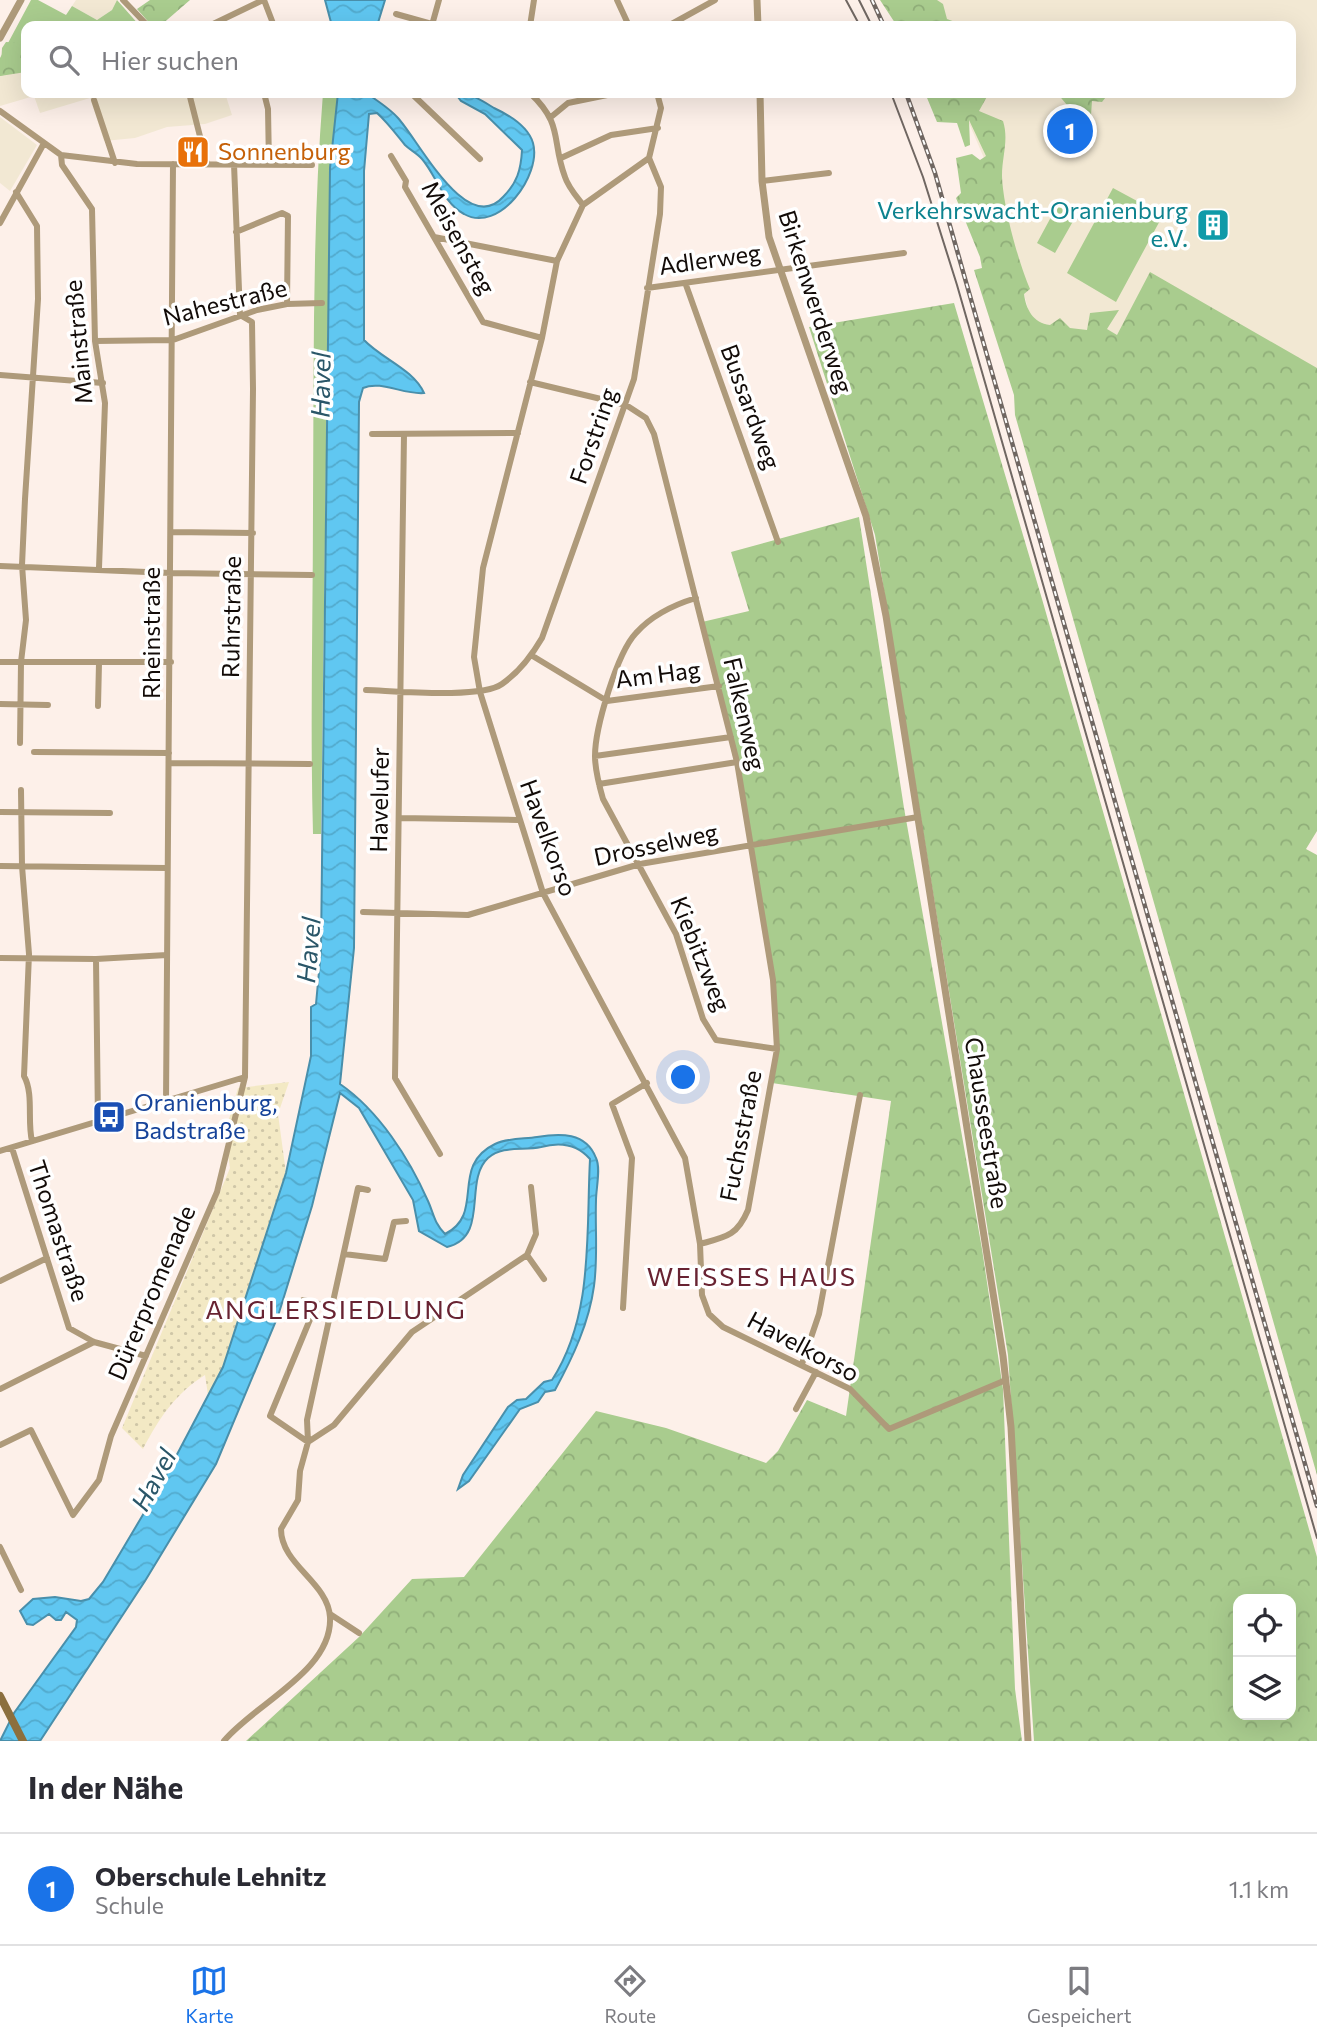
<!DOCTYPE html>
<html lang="de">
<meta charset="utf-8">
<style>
body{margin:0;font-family:Commissioner,sans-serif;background:#f2f2f3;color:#2b2b33}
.controls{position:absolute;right:21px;bottom:21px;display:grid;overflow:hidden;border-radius:14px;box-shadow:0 7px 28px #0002}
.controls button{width:63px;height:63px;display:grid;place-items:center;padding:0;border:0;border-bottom:2px solid #e1e1e2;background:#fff;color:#2b2b33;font:35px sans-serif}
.you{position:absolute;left:684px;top:1078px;width:24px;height:24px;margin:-18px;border:5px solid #fff;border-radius:50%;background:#1a73e8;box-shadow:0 0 0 10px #1a73e833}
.badge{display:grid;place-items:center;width:46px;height:46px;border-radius:50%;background:#1a73e8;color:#fff;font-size:23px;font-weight:700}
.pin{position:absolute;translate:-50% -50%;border:4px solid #fff;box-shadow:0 2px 7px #0006}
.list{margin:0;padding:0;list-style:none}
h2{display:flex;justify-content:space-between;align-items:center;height:91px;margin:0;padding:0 28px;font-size:30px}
h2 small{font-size:23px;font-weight:400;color:#7c7c81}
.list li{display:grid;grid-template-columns:46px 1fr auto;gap:21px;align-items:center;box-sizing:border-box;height:112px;padding:0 28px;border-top:2px solid #e1e1e2}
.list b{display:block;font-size:26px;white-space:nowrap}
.list p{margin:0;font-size:23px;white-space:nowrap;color:#7c7c81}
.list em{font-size:23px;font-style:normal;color:#7c7c81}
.icon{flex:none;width:38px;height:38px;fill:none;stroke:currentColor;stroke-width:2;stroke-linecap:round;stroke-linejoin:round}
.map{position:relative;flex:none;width:1317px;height:1741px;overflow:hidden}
.search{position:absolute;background:#fff;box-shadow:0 7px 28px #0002;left:21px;right:21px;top:21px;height:77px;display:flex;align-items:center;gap:18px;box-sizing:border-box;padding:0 24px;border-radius:14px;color:#7c7c81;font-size:26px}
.sheet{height:203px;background:#fff}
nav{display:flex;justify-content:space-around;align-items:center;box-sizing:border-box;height:98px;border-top:2px solid #e1e1e2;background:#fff;font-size:19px;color:#7c7c81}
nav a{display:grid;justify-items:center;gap:4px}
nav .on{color:#1a73e8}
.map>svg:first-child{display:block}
</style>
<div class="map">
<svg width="1317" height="1741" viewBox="0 0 1317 1741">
<defs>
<pattern id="forest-crowns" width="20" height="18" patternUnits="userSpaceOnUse" patternTransform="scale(1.75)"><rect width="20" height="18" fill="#a9cc8e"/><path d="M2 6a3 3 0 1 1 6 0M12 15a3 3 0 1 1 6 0" fill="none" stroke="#90ae79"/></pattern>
<pattern id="sand-dots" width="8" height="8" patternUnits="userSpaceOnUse" patternTransform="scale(1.75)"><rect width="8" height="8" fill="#f3e9c4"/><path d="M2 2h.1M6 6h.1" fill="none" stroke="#cfc6a7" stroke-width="1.8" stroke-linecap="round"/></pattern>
<pattern id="water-waves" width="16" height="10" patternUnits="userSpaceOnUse" patternTransform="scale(1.75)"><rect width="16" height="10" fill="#60c7f1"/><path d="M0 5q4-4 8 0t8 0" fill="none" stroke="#52aacd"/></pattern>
</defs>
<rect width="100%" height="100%" fill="#fdf0e9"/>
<path fill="#f2e8d3" d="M 76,0 L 117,0 L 112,10 L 97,20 L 72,6 Z
M 923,0 L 1317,0 L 1317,592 L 1076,481 L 990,172 L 956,93 L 1291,93 L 1291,26 L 932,26 Z
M 26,69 L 26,93 L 185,93 L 187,99 L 209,93 L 225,93 L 232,115 L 205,124 L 167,127 L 135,138 L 104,141 L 90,98 L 40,113 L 34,96 L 0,106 L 0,76 Z
M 0,117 L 37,145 L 10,191 L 0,183 Z"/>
<path fill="#a9cc8e" d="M 31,0 L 38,0 L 66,15 L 72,6 L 97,20 L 112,10 L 117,0 L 140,26 L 26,26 L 26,69 L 0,76 L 0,58 Z
M 323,93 L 338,93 L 330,168 L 321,834 L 313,834 C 310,724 313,615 313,506 C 314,368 312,230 323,93 Z
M 1113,188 L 1163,215 L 1116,302 L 1067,273 Z
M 1057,206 L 1076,216 L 1055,253 L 1037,243 Z"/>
<path fill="url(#forest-crowns)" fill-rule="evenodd" d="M 150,0 L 190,0 L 160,26 L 152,26 L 137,9 Z
M 880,0 L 937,0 L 943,4 L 947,19 L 966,26 L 897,26 Z
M 6,42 L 26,43 L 26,72 L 0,76 L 0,71 L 5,68 L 1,65 L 2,48 Z
M 925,93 L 989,93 L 979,111 L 1003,121 C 1009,140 1002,156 1002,176 C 1003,206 1018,261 1030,289 L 1024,294 C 1026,309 1033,323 1050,325 L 1060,318 L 1070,328 L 1087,330 L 1090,313 L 1119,310 L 1107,329 L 1117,335 L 1150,272 L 1317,368 L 1317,831 L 1306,849 L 1317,855 L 1317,1475 L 1015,415 L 1014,395 L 974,270 L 982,268 L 980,257 L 956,198 L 961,193 L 956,158 L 972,154 L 980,160 L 986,156 L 969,120 L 970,145 L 965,147 L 957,123 L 937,122 Z
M 1057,93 L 1109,93 L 1102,102 L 1092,101 L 1091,115 L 1087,119 L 1077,117 Z
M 954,303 L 1042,599 L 1317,1557 L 1317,1741 L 1034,1741 L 1008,1355 L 875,535 L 809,327 ZM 1238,1599 L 1291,1599 L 1291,1715 L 1238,1715 Z
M 859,517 L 904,808 L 982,1249 L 1003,1389 L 1015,1689 L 1022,1741 L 246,1741 L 359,1637 L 412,1579 L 464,1577 L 596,1411 L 666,1428 L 766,1463 L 778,1451 L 807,1400 L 846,1416 L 891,1101 L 772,1083 C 780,1028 772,974 764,919 C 749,819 725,721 702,622 L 749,611 L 731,552 Z"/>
<path fill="url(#sand-dots)" d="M 289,1082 L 278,1114 L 286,1173 L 223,1367 L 208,1395 L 205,1375 C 176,1393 159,1418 143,1449 L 122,1428 L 230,1168 L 225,1133 L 238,1088 Z"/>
<path fill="url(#water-waves)" stroke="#498fab" stroke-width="2" d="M 325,0 L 385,0 L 377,26 L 332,26 Z
M 338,93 C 347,93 362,90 369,95 C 378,101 391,110 398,118 C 419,141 467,237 503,197 C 517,183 521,170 522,150 L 485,114 L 461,101 L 455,93 C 471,93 481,100 494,108 C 509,115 528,126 533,143 C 542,175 499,234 464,214 C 443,203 436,175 422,159 C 417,153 410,150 405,145 C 396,134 388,123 377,113 L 369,114 L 364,171 L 364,340 C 382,359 413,369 424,393 C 404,395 381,380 363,388 L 359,402 L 354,948 L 340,1084 C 379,1111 409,1158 428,1201 C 434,1214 434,1223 445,1234 C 486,1214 449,1166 495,1144 C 507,1138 524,1139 537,1137 C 560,1133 586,1132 596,1158 C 601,1168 596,1189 596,1200 C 595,1228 598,1258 594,1286 C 589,1323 573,1357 555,1390 L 545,1392 L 538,1402 L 520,1409 L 469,1481 L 458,1489 L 463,1475 L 508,1407 L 517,1400 L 526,1399 L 544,1382 L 552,1380 C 594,1315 586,1233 590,1159 C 577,1144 559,1142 541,1147 C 523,1151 503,1145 488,1158 C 463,1181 490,1237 447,1247 L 419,1231 L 413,1200 L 359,1108 L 340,1093 L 312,1206 L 278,1316 L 216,1464 L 145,1581 L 40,1741 L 0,1741 L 14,1713 L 76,1627 L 77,1620 L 66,1612 L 61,1620 L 56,1620 L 49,1614 L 33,1625 L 27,1624 L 20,1611 L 33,1599 L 55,1597 L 81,1601 L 89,1599 L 103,1582 L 163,1481 L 223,1367 L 286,1173 L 311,1056 L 311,1007 L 316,1004 L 321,950 L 330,168 Z"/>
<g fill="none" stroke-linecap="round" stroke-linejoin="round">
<path stroke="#ae9a7a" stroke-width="6" d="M 123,0 L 148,26
M 264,0 L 274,26
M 617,0 L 629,26
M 396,14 L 439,26
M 432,25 L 439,0
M 209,26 L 263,0
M 530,26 L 534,0
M 668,26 L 715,0
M 189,93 L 207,164
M 264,93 L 268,109 L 269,165
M 411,93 L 480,159
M 530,93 C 564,125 551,140 565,177 C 568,187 577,197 583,205
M 657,93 L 661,108 L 649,158 L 583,205 L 557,261 L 542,338 L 483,568 L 474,657 L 480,692 L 543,893 L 685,1158 L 700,1244 L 702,1295 L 709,1314 L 723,1327 L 850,1389 L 889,1429 L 1006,1380
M 94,100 L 115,163
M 0,111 L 61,155 L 62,165 L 92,209 L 95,341 L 105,403 L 99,568
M 551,117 L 568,103 L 617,93
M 61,155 L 137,164 L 312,165
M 391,156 L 406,181 L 405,187 L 483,322 L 542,338
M 561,158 L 611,135 L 658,128
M 762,181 L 829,173
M 16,192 L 37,226 L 38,299 L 25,499 L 22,565 L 26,620 L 21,662 L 20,743
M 0,223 L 43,145
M 236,232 L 282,213 L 288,216 L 287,304
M 434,237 L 557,261
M 686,285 L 778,542
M 647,288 L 904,253
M 95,341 L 173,340 L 257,310 L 287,304 L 322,303
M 0,375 L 103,383
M 530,382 L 626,405 L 646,418 L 654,434 L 737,762 L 773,980 L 777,1049 L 748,1210 C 737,1236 726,1237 700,1244
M 372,434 L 518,433
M 404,434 L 395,1078 L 440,1154
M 171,532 L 253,533
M 0,566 L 171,573 L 312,575
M 696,598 C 673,605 652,615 636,633 C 617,653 595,728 595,756 C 595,770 599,785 603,799 L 676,934 L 703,1019 L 716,1040 L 777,1049
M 531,655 L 607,701 L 719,686
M 0,662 L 171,662
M 366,690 C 396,691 481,699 502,684 C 518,673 532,655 542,638 L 634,379 L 660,214 L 661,187 L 649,158
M 0,704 L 48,705
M 98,706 L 99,663
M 34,752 L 169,753
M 595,756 L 731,737
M 169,763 L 310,764
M 599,784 L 737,762
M 21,790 L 22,866 L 29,954 L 24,1076 C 34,1094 27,1121 32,1141
M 0,812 L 110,813
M 399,818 L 518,820
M 0,866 L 167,868
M 363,912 L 468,915 L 640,864 L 918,817
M 0,958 L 96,959 L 167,955
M 96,959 L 98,1122
M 166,1102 L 173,164
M 12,1148 L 69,1328 L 94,1342 L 146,1356
M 0,1151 L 245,1077
M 344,1254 L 385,1259 L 394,1222 L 406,1221
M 527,1255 L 544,1279
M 0,1281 L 47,1258
M 303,1300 L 331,1307
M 623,1308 L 632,1158 L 612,1104 L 647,1083
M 311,1317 L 270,1416 L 308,1442 L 334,1425 L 412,1332 L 527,1255 L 536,1234 L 531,1187
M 802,1364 L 819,1314 L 860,1095
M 0,1389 L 94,1342
M 796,1409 L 816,1372
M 0,1445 L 31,1430 L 73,1515 L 99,1480 L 111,1436 L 217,1192 L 245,1077 L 253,389 L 252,322 L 240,315 L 234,164
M 0,1547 L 21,1590
M 330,1614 L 359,1633
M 224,1741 C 254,1704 333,1671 330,1617 C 328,1582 281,1565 281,1529 L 298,1500 L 300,1471 L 308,1442 L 307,1420 L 358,1188 L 368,1190"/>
<path stroke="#ae9a7a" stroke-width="7" d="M 757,0 L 758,26
M 0,38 L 21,0
M 760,93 L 762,181 L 769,237 L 866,516 L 886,616 L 1003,1356 L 1011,1427 L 1028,1741"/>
<path stroke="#8c6f3e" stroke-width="8" d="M 0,1696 L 23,1741"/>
<path stroke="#706762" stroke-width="2" d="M 846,0 L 860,26
M 859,0 L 872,26
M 891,93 L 923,177 L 957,285 L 1317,1538"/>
<defs>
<path id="rail" d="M 872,0 L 884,26
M 906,93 L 935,173 L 966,282 L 1317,1506"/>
</defs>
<use href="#rail" stroke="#706762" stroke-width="4.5"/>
<use href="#rail" stroke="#fff" stroke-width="2" stroke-dasharray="5" stroke-linecap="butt"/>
</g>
<defs>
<symbol id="restaurant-square" viewBox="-11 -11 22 22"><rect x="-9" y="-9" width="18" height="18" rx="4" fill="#e8710a" stroke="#fff"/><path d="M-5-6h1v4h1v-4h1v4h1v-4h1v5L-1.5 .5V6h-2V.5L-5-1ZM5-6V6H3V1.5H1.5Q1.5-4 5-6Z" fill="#fff"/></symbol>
<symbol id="building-square" viewBox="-11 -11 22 22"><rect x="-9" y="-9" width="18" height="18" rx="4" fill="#0f9aa8" stroke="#fff"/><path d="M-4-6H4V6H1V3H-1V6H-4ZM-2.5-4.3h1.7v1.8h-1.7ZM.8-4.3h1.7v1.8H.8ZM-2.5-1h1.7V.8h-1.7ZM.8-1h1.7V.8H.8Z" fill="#fff"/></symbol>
<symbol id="bus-square" viewBox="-11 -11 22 22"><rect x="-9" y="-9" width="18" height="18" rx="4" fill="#1a4fb4" stroke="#fff"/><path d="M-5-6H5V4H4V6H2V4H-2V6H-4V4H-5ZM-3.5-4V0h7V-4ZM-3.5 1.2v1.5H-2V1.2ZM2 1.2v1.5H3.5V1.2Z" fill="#fff"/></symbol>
</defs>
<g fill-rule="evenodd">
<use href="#restaurant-square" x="174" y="133" width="38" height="38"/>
<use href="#building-square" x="1194" y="206" width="38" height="38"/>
<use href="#bus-square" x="90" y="1098" width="38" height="38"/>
</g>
<g text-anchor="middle" stroke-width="7" stroke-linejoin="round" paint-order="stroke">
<g font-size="24" fill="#c56008" stroke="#fff" text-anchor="start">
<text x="218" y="160">Sonnenburg</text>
</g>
<g font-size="24" fill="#0d838f" stroke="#fff" text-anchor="end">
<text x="1188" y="219">Verkehrswacht-Oranienburg<tspan x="1188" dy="28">e.V.</tspan></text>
</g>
<g font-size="24" fill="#120b08" stroke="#fff">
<text transform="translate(458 238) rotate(61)" y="8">Meisensteg</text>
<text transform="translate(710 260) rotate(-8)" y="8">Adlerweg</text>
<text transform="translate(815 302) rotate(72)" y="8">Birkenwerderweg</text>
<text transform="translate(225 303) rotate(-14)" y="8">Nahestraße</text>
<text transform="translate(79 342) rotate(-95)" y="8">Mainstraße</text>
<text transform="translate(750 407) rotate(70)" y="8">Bussardweg</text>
<text transform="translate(594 436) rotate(-71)" y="8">Forstring</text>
<text transform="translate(232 617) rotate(-89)" y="8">Ruhrstraße</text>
<text transform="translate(152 633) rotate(-90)" y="8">Rheinstraße</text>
<text transform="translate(658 675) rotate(-7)" y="8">Am Hag</text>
<text transform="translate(744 714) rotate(77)" y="8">Falkenweg</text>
<text transform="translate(380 800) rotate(-89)" y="8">Havelufer</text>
<text transform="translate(548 838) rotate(70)" y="8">Havelkorso</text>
<text transform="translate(656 845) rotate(-12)" y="8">Drosselweg</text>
<text transform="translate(700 954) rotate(68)" y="8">Kiebitzweg</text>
<text transform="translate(986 1123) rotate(81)" y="8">Chausseestraße</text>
<text transform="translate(741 1136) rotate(-79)" y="8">Fuchsstraße</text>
<text transform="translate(58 1231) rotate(72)" y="8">Thomastraße</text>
<text transform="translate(152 1293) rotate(-67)" y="8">Dürerpromenade</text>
<text transform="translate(803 1347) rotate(28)" y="8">Havelkorso</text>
</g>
<g font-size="24" fill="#164399" stroke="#fff" text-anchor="start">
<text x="134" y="1111">Oranienburg,<tspan x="134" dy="28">Badstraße</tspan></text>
</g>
<g font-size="26" font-style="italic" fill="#2a5668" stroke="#fff">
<text transform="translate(321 385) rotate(-89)" y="9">Havel</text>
<text transform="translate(309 950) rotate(-85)" y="9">Havel</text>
<text transform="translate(154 1480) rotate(-62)" y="9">Havel</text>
</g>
<g font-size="26" letter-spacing="2" fill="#682332" stroke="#fff">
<text x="752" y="1286">WEISSES HAUS</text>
<text x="336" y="1319">ANGLERSIEDLUNG</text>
</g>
</g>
</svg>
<div class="controls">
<button><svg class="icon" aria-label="locate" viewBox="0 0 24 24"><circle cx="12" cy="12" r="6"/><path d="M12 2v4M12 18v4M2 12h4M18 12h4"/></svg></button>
<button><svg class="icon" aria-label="layers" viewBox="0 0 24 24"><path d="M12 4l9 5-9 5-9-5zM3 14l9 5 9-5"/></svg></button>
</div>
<div class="you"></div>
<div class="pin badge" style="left:1070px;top:131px">1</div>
<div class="search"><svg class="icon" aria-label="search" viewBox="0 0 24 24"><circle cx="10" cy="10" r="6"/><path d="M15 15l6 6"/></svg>Hier suchen</div>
</div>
<section class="sheet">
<h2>In der Nähe<small></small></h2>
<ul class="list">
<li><span class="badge">1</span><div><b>Oberschule Lehnitz</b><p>Schule</p></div><em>1.1 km</em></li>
</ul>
</section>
<nav>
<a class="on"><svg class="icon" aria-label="map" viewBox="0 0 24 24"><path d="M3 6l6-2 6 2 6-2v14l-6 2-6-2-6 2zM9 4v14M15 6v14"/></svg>Karte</a>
<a><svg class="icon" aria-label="directions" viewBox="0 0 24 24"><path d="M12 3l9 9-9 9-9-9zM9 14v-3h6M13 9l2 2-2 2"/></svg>Route</a>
<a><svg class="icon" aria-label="saved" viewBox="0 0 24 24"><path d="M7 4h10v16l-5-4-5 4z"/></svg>Gespeichert</a>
</nav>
